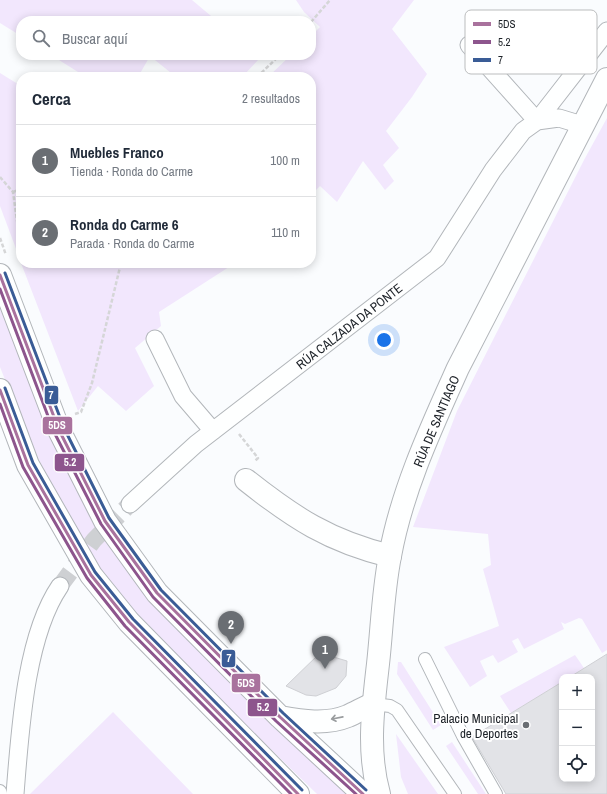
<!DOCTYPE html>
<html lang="es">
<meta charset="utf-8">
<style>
body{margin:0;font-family:"Archivo Narrow",sans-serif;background:#f2f2f3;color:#1f2937}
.controls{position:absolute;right:12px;bottom:12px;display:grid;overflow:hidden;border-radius:8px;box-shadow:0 2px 10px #0003}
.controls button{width:36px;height:36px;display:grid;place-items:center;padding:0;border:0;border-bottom:1px solid #e0e1e3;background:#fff;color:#1f2937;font:20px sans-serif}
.you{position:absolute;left:384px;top:340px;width:14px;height:14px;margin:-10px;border:3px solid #fff;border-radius:50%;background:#1a73e8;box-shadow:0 0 0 6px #1a73e833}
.badge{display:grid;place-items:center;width:26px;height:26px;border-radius:50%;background:#6a6e73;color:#fff;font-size:13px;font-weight:700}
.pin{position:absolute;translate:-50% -33px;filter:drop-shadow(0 1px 2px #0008)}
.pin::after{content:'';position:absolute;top:21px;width:14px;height:12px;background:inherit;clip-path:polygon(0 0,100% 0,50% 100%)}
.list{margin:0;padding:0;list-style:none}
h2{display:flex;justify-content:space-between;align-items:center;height:52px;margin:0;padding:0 16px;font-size:17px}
h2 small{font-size:13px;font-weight:400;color:#747a83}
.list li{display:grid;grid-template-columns:26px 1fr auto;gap:12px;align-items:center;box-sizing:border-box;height:72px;padding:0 16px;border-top:1px solid #e0e1e3}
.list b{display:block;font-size:15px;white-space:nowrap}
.list p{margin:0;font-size:13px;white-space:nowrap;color:#747a83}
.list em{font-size:13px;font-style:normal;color:#747a83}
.icon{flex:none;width:22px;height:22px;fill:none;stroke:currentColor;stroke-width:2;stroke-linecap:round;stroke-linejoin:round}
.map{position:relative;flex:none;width:607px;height:794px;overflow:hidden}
.search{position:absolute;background:#fff;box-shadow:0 2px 10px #0003;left:16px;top:16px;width:300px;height:44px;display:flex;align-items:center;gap:10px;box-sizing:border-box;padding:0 14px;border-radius:16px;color:#747a83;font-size:15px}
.panel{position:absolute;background:#fff;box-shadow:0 2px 10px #0003;left:16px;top:72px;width:300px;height:196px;border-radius:16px}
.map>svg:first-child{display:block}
</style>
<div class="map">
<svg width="607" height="794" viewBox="0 0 607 794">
<rect width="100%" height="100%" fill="#fafcfe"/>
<path fill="#f2e7fd" d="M 0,0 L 192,0 L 217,21 L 21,21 L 21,36 L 0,23 Z
M 296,0 L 414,0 L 392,29 L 427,74 L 412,97 L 386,131 L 399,148 L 383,165 L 394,181 L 385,190 L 363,161 L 337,202 L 320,186 L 311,195 L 311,77 L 268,77 L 291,55 L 311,55 L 311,36 L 320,27 L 304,12 Z
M 51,55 L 257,55 L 260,58 L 242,77 L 176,77 L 150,56 L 138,77 L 86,77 Z
M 0,73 L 21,86 L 21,262 L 0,206 Z
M 607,118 L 607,650 L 602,653 L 582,619 L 579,618 L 565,624 L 561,622 L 564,629 L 524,649 L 518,638 L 512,641 L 518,652 L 498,663 L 493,655 L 480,661 L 487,676 L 470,687 L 444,647 L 499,626 L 483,569 L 491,565 L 488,534 L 413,527 L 457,411 L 584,160 Z
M 21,263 L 229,263 L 229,267 L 159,312 L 161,326 L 135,348 L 154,386 L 126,411 L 98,386 L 78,411 Z
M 0,296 L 109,541 L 350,794 L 317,794 L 155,637 L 99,568 L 49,482 L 20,417 L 0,367 Z
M 575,655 L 584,668 L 570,677 L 562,677 L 562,682 L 511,713 L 500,696 Z
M 398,662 L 401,662 L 441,725 L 433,730 L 397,674 Z
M 113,712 L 193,794 L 30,794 Z
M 396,734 L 438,794 L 408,794 L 401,777 Z
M 452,742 L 486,794 L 478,794 L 446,746 Z"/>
<path fill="#e2e3e7" stroke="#cfd0d4" d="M 320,653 L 347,661 L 346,676 L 336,688 L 316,696 L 306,695 L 286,686 Z
M 607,654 L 607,794 L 506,794 L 472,737 L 562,682 L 562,779 L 592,779 L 592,677 L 570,677 Z"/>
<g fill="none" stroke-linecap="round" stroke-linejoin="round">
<path stroke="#ced0d3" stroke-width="17" stroke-dasharray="17 8" stroke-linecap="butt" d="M 60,586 L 94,540 L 130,504"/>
<defs>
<path id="service" d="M 425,659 L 463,736 L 496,794
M 373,704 L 390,706 L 397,710 L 455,794
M 0,791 L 1,794"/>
<path id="pedestrian" d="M 469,45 L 537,121
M 537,121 L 559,118 L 582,125
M 155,339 L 183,396 L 213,431
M 130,504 L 196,444 L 437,258 L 493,170 L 523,131 L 537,121 L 607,31
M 15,794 C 20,733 25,637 60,586"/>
<path id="minor" d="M 0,275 L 59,430 L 105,521 L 157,593 L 280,717 L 363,794
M 0,390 L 28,465 L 91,575 L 129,622 L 298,794
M 246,480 C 294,518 329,541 390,556
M 280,717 C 302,721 326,725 348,716 C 357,712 365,707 373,704"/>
<path id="tertiary" d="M 379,794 C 367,751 373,708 378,664 C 382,628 383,591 390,556 C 402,490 431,428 458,368 L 607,79"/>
</defs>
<use href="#service" stroke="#b2b6ba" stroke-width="14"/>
<use href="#pedestrian" stroke="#b2b6ba" stroke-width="19"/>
<use href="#minor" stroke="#b2b6ba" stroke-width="24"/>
<use href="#tertiary" stroke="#b2b6ba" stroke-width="24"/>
<path stroke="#d5d6d7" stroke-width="2.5" stroke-dasharray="4 2" stroke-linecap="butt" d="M 311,22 L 330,0
M 257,77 L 280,55
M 0,177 L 13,192 L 18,228 L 21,232
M 13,192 L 21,189
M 0,238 L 6,255
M 75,414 L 81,412 L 92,383 L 121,263
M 239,434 L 258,458 L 255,461"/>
<use href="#service" stroke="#feffff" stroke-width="12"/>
<use href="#pedestrian" stroke="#feffff" stroke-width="17"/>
<use href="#minor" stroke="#feffff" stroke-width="22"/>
<use href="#tertiary" stroke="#feffff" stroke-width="22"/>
<defs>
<path id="bus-1" d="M 0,275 L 59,430 L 105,521 L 157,593 L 280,717 L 363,794
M 0,390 L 28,465 L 91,575 L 129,622 L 298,794"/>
<path id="bus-2" d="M 0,289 L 54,432 L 101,524 L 153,597 L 276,721 L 356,794
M 0,404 L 23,467 L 87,578 L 125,626 L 291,794"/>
<path id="bus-3" d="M 5,273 L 64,428 L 109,518 L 161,590 L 283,713 L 366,790
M 5,388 L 33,463 L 95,572 L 133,619 L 302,790"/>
</defs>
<use href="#bus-1" stroke="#fff" stroke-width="6"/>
<use href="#bus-2" stroke="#fff" stroke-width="6"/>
<use href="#bus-3" stroke="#fff" stroke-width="6"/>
<use href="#bus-1" stroke="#a9729d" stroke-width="3"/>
<use href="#bus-2" stroke="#8d558d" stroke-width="3"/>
<use href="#bus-3" stroke="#3a5c96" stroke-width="3"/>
</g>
<defs><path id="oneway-shaft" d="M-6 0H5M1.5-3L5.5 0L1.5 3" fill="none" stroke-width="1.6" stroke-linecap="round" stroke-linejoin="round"/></defs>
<use stroke="#999c9e" href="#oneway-shaft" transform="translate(337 718) rotate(169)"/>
<circle fill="#6a6e73" stroke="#fff" stroke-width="1.5" cx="526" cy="725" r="4"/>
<g text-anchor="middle" stroke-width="4" stroke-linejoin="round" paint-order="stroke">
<g font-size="13" fill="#1d2228" stroke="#fff">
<text transform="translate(349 326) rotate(-38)" y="5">RÚA CALZADA DA PONTE</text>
<text transform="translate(436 421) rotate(-67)" y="5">RÚA DE SANTIAGO</text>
</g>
<g font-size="13" fill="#1d2228" stroke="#fff" text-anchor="end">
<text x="518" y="723">Palacio Municipal<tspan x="518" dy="15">de Deportes</tspan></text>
</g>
</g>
<rect x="465" y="10" width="132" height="64" rx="6" fill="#fff" stroke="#bbbdbe" stroke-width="1"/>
<rect x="473" y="22" width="18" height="4" fill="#a9729d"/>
<rect x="473" y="40" width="18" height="4" fill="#8d558d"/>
<rect x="473" y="58" width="18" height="4" fill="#3a5c96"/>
<g font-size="11" fill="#1d2228">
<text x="498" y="28">5DS</text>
<text x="498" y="46">5.2</text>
<text x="498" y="64">7</text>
</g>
<g stroke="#fff" stroke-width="1.5">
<rect x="44" y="385" width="15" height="20" rx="4" fill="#3a5c96"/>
<rect x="42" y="416" width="31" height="19" rx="4" fill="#a9729d"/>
<rect x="54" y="453" width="31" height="19" rx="4" fill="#8d558d"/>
<rect x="221" y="649" width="15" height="19" rx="4" fill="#3a5c96"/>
<rect x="231" y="673" width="30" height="20" rx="4" fill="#a9729d"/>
<rect x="247" y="698" width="31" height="19" rx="4" fill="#8d558d"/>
</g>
<g font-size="11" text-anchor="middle" font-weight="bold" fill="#fff">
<text x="51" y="399">7</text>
<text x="57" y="429">5DS</text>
<text x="70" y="466">5.2</text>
<text x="229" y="662">7</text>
<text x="246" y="687">5DS</text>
<text x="263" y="711">5.2</text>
</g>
</svg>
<div class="controls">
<button>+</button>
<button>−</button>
<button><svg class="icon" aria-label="locate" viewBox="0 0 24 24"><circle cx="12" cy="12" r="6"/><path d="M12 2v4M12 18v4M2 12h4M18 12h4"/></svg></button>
</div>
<div class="you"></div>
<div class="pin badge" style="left:325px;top:669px">1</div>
<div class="pin badge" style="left:231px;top:644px">2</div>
<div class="search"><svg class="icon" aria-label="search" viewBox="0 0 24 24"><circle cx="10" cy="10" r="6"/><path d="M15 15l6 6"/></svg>Buscar aquí</div>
<section class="panel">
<h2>Cerca<small>2 resultados</small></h2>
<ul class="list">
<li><span class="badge">1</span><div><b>Muebles Franco</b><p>Tienda · Ronda do Carme</p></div><em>100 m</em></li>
<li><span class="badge">2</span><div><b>Ronda do Carme 6</b><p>Parada · Ronda do Carme</p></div><em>110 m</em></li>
</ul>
</section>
</div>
